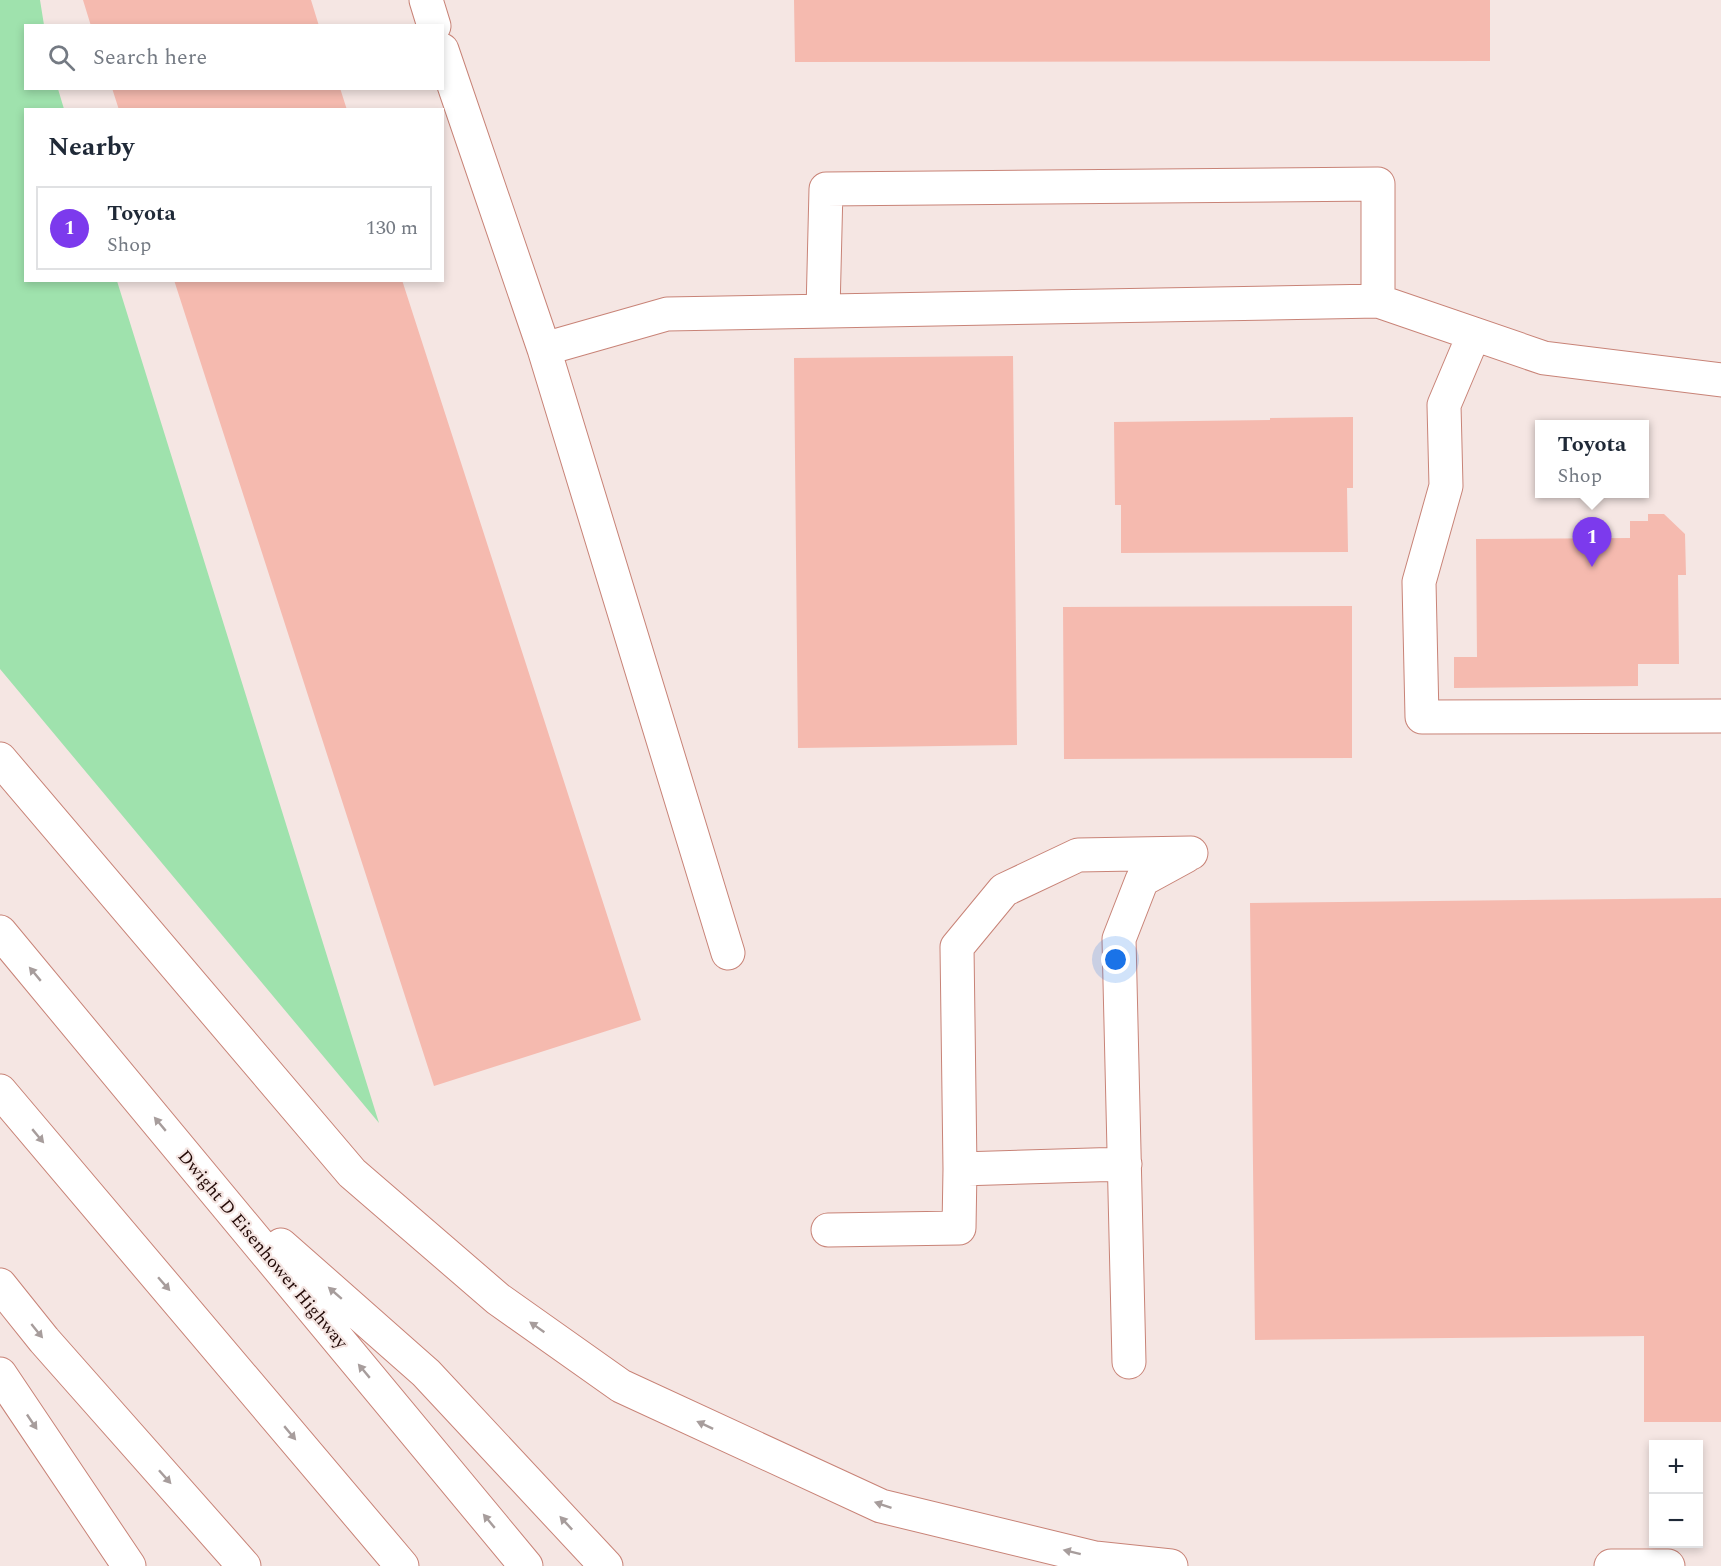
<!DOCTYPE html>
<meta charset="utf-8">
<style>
body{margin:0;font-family:Spectral,serif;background:#f6f6f7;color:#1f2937}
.controls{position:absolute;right:18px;bottom:18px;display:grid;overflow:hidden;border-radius:0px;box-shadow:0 3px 9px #0003}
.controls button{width:54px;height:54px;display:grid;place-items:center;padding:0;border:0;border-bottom:2px solid #e0e1e3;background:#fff;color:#1f2937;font:30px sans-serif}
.you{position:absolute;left:1116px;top:960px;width:21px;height:21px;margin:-15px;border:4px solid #fff;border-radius:50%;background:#1a73e8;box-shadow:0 0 0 9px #1a73e833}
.badge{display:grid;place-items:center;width:39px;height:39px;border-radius:50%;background:#7c3aed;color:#fff;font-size:20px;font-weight:700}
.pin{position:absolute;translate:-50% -50px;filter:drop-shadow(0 2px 3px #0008)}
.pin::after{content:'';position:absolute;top:32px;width:21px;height:18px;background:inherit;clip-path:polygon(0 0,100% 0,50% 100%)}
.popup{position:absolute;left:1535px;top:420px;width:114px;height:78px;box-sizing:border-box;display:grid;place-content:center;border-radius:0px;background:#fff;filter:drop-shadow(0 2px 4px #0005);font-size:20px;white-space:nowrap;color:#747a83}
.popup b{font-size:22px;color:#1f2937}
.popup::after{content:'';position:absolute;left:50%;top:100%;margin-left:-12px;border:12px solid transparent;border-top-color:#fff}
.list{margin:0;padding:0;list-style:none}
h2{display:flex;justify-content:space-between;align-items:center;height:78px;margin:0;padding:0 24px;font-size:26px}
h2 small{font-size:20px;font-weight:400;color:#747a83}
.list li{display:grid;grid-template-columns:39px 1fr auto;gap:18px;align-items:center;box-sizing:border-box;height:84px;margin:0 12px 12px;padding:0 12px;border:2px solid #e0e1e3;border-radius:0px}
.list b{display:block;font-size:22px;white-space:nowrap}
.list p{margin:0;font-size:20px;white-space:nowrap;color:#747a83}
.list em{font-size:20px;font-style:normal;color:#747a83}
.icon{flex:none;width:33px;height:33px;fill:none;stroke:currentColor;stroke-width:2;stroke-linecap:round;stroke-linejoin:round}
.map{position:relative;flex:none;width:1721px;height:1566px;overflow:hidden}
.search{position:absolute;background:#fff;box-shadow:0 3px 9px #0003;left:24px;top:24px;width:420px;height:66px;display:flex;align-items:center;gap:15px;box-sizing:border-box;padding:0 21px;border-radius:0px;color:#747a83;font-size:22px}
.panel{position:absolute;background:#fff;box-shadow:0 3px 9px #0003;left:24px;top:108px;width:420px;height:174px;border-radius:0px}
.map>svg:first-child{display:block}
</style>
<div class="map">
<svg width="1721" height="1566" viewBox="0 0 1721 1566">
<rect width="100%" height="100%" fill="#f5e6e3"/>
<path fill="#9fe2ad" d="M 0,0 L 40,0 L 44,25 L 26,26 L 26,88 L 58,89 L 64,109 L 26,110 L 26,280 L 117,281 L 379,1123 L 0,669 Z"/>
<path fill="#f5baaf" d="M 83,0 L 311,0 L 319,26 L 91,26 Z
M 794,0 L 1490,0 L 1490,61 L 795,62 Z
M 112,88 L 340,88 L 347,110 L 119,110 Z
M 174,280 L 402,280 L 641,1020 L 434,1086 Z
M 1013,356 L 1017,745 L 798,748 L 794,358 Z
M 1353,417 L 1353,488 L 1347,488 L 1348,552 L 1121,553 L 1121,505 L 1115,505 L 1114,422 L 1270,420 L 1270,418 Z
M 1648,514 L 1664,514 L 1685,534 L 1686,575 L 1678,575 L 1679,664 L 1638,664 L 1638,686 L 1454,688 L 1454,657 L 1477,657 L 1476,539 L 1630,538 L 1630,521 L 1648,521 Z
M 1352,606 L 1352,758 L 1064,759 L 1063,607 Z
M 1721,898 L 1721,1422 L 1644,1422 L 1644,1336 L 1255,1340 L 1250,903 Z"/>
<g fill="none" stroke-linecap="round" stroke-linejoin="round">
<defs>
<path id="minor" d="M 426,0 L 434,26
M 442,50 L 544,349 L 667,314 L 1378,301 L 1544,358 L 1721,380
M 823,311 L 826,189 L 1378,184 L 1378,301
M 1474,334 L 1444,405 L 1446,486 L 1419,582 L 1422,717 L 1721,716
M 544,349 L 728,953
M 1125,1164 L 960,1169 L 957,947 L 1004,890 L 1078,855 L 1191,853
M 828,1230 L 959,1228 L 960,1169
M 1129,1362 L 1119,939 L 1142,880 L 1186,856"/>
<path id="highway" d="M 0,759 L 352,1173 L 498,1299 L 621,1386 L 881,1506 L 1095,1558 L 1171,1566
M 0,932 L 526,1566
M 0,1091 L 402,1566
M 281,1245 L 426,1373 L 606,1566
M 0,1285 L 44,1340 L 244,1566
M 0,1374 L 129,1566
M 1611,1566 L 1668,1566"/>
</defs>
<use href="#minor" stroke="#c88377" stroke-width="35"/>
<use href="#highway" stroke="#c88377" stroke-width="35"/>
<use href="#minor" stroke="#fff" stroke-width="33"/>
<use href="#highway" stroke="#fff" stroke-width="33"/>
</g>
<defs><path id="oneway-solid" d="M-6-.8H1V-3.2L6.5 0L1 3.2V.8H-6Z" transform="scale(1.5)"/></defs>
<g fill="#a79d9c">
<use href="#oneway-solid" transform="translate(35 974) rotate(-130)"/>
<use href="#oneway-solid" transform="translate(160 1124) rotate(-130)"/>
<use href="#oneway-solid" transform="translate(38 1136) rotate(50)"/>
<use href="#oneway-solid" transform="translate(164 1284) rotate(49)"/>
<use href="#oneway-solid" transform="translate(335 1293) rotate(-139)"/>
<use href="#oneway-solid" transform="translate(537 1327) rotate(-145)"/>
<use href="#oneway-solid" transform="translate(37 1331) rotate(51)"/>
<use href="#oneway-solid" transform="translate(364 1371) rotate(-130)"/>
<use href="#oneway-solid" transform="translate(32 1422) rotate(56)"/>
<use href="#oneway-solid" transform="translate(705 1425) rotate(-155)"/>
<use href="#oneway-solid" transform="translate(290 1433) rotate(50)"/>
<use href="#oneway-solid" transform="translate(165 1477) rotate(48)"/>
<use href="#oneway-solid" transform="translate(883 1505) rotate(-161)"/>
<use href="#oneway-solid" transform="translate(489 1521) rotate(-130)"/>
<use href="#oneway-solid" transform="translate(566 1523) rotate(-133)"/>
<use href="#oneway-solid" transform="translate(1072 1552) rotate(-166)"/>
</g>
<g text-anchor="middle" stroke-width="4.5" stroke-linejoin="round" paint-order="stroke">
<g font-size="18" fill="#230a07" stroke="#f5e6e3">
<text transform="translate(263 1249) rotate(50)" y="6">Dwight D Eisenhower Highway</text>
</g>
</g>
</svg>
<div class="controls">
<button>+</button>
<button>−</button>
</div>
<div class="you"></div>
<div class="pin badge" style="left:1592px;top:567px">1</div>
<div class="popup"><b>Toyota</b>Shop</div>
<div class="search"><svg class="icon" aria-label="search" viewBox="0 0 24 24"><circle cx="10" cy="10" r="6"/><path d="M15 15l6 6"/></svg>Search here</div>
<section class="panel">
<h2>Nearby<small></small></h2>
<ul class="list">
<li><span class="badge">1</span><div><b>Toyota</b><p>Shop</p></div><em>130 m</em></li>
</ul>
</section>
</div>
